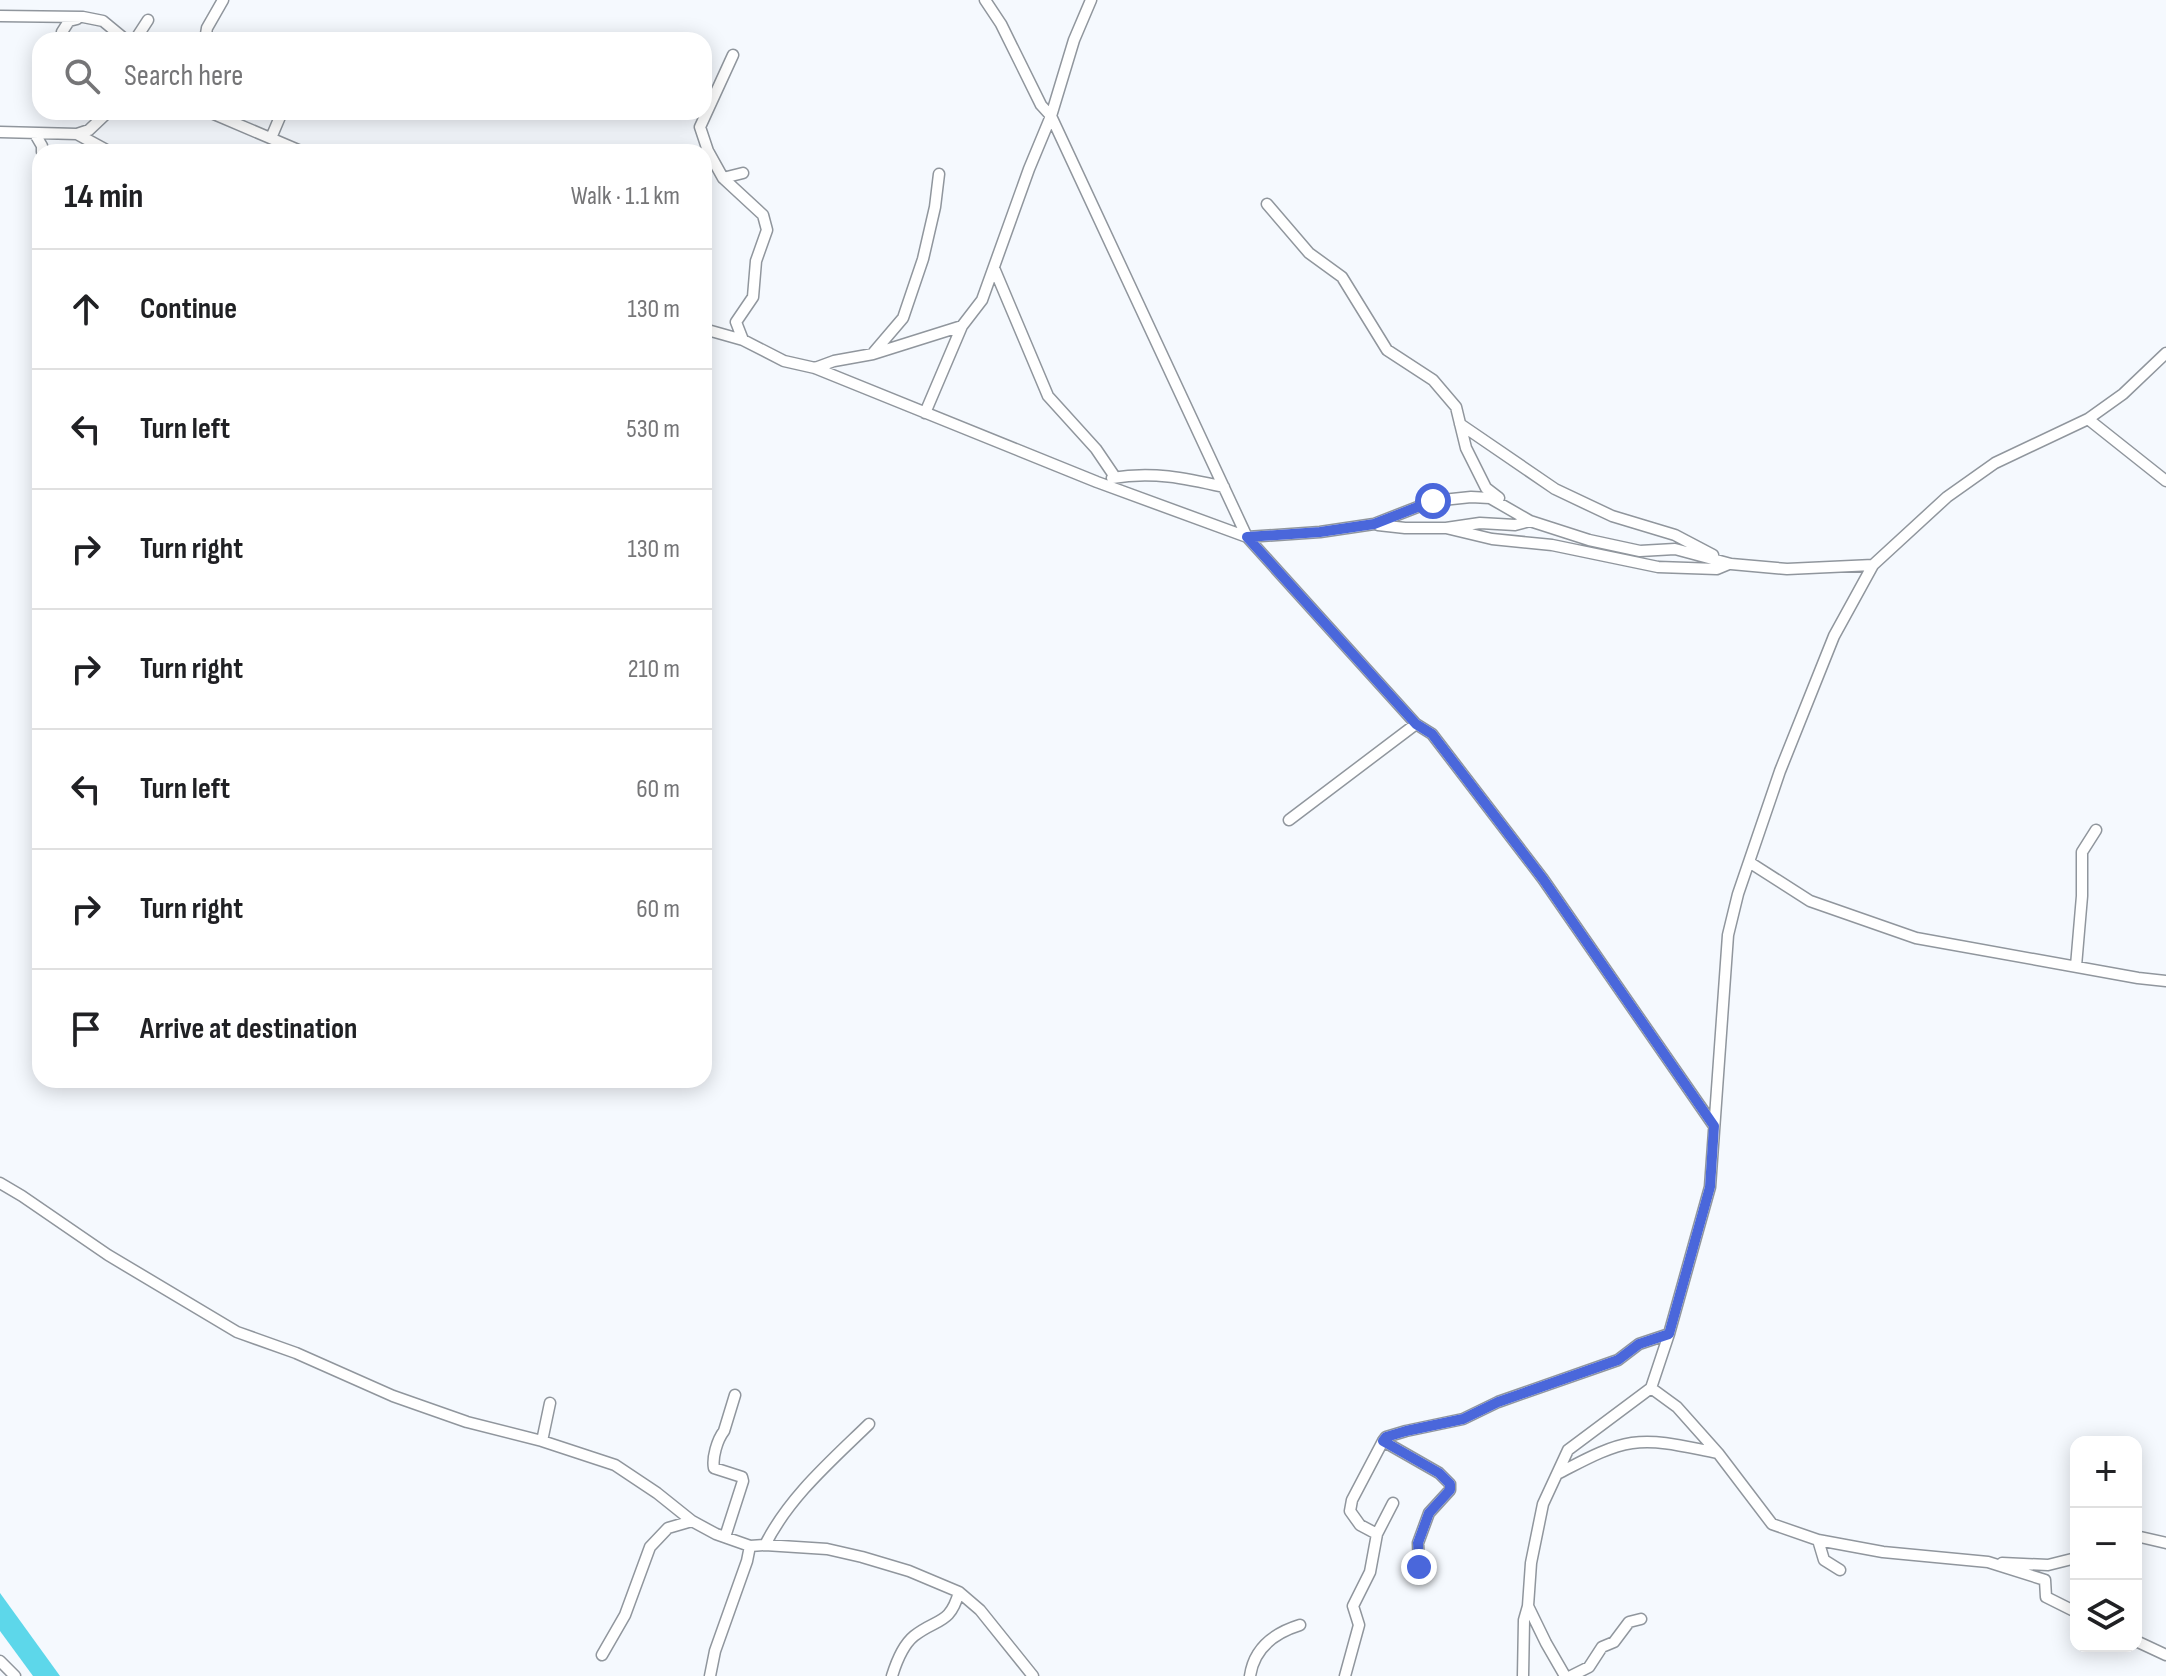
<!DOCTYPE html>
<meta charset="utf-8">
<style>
body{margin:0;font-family:"Sofia Sans Condensed",sans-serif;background:#f6f6f6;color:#202124}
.controls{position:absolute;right:24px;bottom:24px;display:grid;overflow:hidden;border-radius:16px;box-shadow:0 4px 20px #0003}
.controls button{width:72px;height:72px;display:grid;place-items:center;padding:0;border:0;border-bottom:2px solid #e0e0e0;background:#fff;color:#202124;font:40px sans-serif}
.stop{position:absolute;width:24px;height:24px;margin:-18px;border:6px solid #4a67db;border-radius:50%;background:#fff}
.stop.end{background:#4a67db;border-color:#fff;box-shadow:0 2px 8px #0008}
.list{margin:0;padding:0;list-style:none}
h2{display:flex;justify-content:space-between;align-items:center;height:104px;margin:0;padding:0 32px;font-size:34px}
h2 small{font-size:26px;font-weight:400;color:#757577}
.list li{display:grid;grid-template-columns:52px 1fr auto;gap:24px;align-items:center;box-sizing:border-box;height:120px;padding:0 32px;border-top:2px solid #e0e0e0}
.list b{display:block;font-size:30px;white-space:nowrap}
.list em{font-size:26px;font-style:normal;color:#757577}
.icon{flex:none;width:44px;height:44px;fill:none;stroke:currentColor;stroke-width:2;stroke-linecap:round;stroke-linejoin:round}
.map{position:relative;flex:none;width:2166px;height:1676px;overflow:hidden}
.search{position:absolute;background:#fff;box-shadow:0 4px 20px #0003;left:32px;top:32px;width:680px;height:88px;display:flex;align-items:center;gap:20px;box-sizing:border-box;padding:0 28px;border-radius:24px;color:#757577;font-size:30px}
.panel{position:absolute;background:#fff;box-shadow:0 4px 20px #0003;left:32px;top:144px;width:680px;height:944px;border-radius:24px}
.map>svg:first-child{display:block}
</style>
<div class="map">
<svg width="2166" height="1676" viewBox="0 0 2166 1676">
<rect width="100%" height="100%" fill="#f5f9fe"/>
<path fill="#5dd7ea" d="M 0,1593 L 60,1676 L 33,1676 L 0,1631 Z"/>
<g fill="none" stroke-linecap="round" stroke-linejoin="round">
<defs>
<path id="minor" d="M 985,0 L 1001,24 L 1041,105 L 1051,116 L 1247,537 L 1320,532 L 1374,524 L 1433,501 L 1471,497 L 1490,498 L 1530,521 L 1589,540 L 1640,551 L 1675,549 L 1731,564 L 1787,569 L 1873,565
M 0,16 L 83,17 L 103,21 L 126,40
M 61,40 L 62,32 L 69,21 L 77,19
M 135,40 L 148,20
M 205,40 L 207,28 L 223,0
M 733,55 L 700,127 L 708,151 L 723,178 L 743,173
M 209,112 L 303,152
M 0,132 L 77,134 L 89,130 L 108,112
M 35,134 L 42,146 L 42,152
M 77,134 L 110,152
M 271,138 L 282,112
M 723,178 L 763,215 L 767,230 L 756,261 L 753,297 L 736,322 L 743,340
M 1267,204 L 1309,253 L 1342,277 L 1387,350 L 1433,380 L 1456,407 L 1466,448 L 1486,488 L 1499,498
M 994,268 L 1048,396 L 1096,449 L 1115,477
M 704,329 L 743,340 L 784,361 L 815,368 L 1097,482 L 1247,537 L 1416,724 L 1432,734 L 1543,879 L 1714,1126
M 874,352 L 903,318 L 923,259 L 935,207 L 939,174
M 815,368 L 834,361 L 873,354 L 962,326 L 982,300 L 1029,169 L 1051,116 L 1074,40 L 1091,0
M 925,413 L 962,326
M 2088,419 L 2166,481
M 1460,424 L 1555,489 L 1612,516 L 1675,535 L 1713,555
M 1112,478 C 1152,471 1185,478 1224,487
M 1378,525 L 1405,528 L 1446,528 L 1480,523 L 1515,525 L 1530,521
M 1446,528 L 1492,539 L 1552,545 L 1658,567 L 1717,569 L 1729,564
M 1289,820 L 1416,724
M 1749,862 L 1810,901 L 1916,938 L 2138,978 L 2166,981
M 2076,966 L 2082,896 L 2082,852 L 2096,830
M 0,1183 L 22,1196 L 108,1255 L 237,1332 L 296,1353 L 393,1396 L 467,1422 L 542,1441 L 615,1465 L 657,1493 L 692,1521 L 716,1534 L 750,1546 L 765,1545 L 827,1549 L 862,1557 L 909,1571 L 959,1592 L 980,1610 L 1033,1676
M 1651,1388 L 1677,1407 L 1718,1453
M 542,1441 L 550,1403
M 1557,1474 C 1581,1462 1606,1447 1632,1443 C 1661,1439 1690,1448 1718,1453 L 1772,1524 L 1818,1540 L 1883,1552 L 1988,1562 L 2045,1580 L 2046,1597 L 2076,1612
M 1377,1534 L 1360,1525 L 1350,1511 L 1352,1500 L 1383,1441
M 2136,1536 L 2166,1543
M 725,1537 L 743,1481 L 742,1477 L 714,1468 C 712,1458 717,1440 724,1431 L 735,1395
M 1818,1540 L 1824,1560 L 1840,1570
M 765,1545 C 789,1497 831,1461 869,1424
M 2002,1563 L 2048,1565 L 2076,1558
M 1419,1567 L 1418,1543 L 1429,1513 L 1450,1490 L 1450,1484 L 1439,1473 L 1383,1441 L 1386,1437 L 1406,1431 L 1463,1419 L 1498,1402 L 1618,1360 L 1639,1344 L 1669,1334
M 1528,1606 L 1546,1643 L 1565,1676
M 2136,1641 L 2166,1655
M 602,1655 L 625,1615 L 650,1547 L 668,1528 L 692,1521
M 0,1661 L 15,1676
M 710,1676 L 715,1651 L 747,1561 L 750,1546
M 892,1676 C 896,1663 903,1645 914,1636 C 937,1618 950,1625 959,1592
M 1250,1676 C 1254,1648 1274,1633 1300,1625
M 1345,1676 L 1359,1625 L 1353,1606 L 1370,1572 L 1377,1534 L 1393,1503
M 1523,1676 L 1524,1620 L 1528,1606 L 1531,1563 L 1543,1504 L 1568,1450 L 1651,1388 L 1669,1334 L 1710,1187 L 1728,935 L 1738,894 L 1780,771 L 1834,636 L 1873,565 L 1947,497 L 1995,463 L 2088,419 L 2123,394 L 2166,353
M 1571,1676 L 1589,1667 L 1602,1647 L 1614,1642 L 1629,1622 L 1641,1619"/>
</defs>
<use href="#minor" stroke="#90969d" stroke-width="13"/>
<use href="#minor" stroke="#fff" stroke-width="10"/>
</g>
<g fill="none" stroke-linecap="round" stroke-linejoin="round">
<path stroke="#4a67db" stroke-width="10" d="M 1419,1567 L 1418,1543 L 1429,1513 L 1450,1490 L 1450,1484 L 1439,1473 L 1383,1441 L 1386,1437 L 1406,1431 L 1463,1419 L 1498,1402 L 1618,1360 L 1639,1344 L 1669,1334 L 1710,1187 L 1714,1126 L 1543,879 L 1432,734 L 1416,724 L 1247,537 L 1320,532 L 1374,524 L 1433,501"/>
</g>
</svg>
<div class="controls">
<button>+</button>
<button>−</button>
<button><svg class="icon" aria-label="layers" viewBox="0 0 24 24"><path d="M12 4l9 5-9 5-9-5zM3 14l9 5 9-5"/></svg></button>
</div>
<div class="stop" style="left:1433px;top:501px"></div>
<div class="stop end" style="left:1419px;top:1567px"></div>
<div class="search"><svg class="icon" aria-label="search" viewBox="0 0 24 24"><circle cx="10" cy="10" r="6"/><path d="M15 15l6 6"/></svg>Search here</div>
<section class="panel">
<h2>14 min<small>Walk · 1.1 km</small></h2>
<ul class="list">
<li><svg class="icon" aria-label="ahead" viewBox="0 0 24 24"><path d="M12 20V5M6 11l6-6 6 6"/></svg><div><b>Continue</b></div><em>130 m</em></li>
<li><svg class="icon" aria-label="left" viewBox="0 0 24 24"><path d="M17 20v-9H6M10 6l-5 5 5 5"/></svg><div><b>Turn left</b></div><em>530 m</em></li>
<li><svg class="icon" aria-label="right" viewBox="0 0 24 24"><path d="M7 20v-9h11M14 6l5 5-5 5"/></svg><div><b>Turn right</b></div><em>130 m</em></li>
<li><svg class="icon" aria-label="right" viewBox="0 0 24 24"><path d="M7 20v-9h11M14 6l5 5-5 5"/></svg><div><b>Turn right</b></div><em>210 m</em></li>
<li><svg class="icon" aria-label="left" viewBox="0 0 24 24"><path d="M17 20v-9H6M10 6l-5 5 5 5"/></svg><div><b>Turn left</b></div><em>60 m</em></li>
<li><svg class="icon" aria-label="right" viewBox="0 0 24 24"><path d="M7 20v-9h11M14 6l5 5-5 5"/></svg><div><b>Turn right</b></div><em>60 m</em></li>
<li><svg class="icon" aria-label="arrive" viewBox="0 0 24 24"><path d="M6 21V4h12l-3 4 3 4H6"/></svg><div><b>Arrive at destination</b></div></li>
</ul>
</section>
</div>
